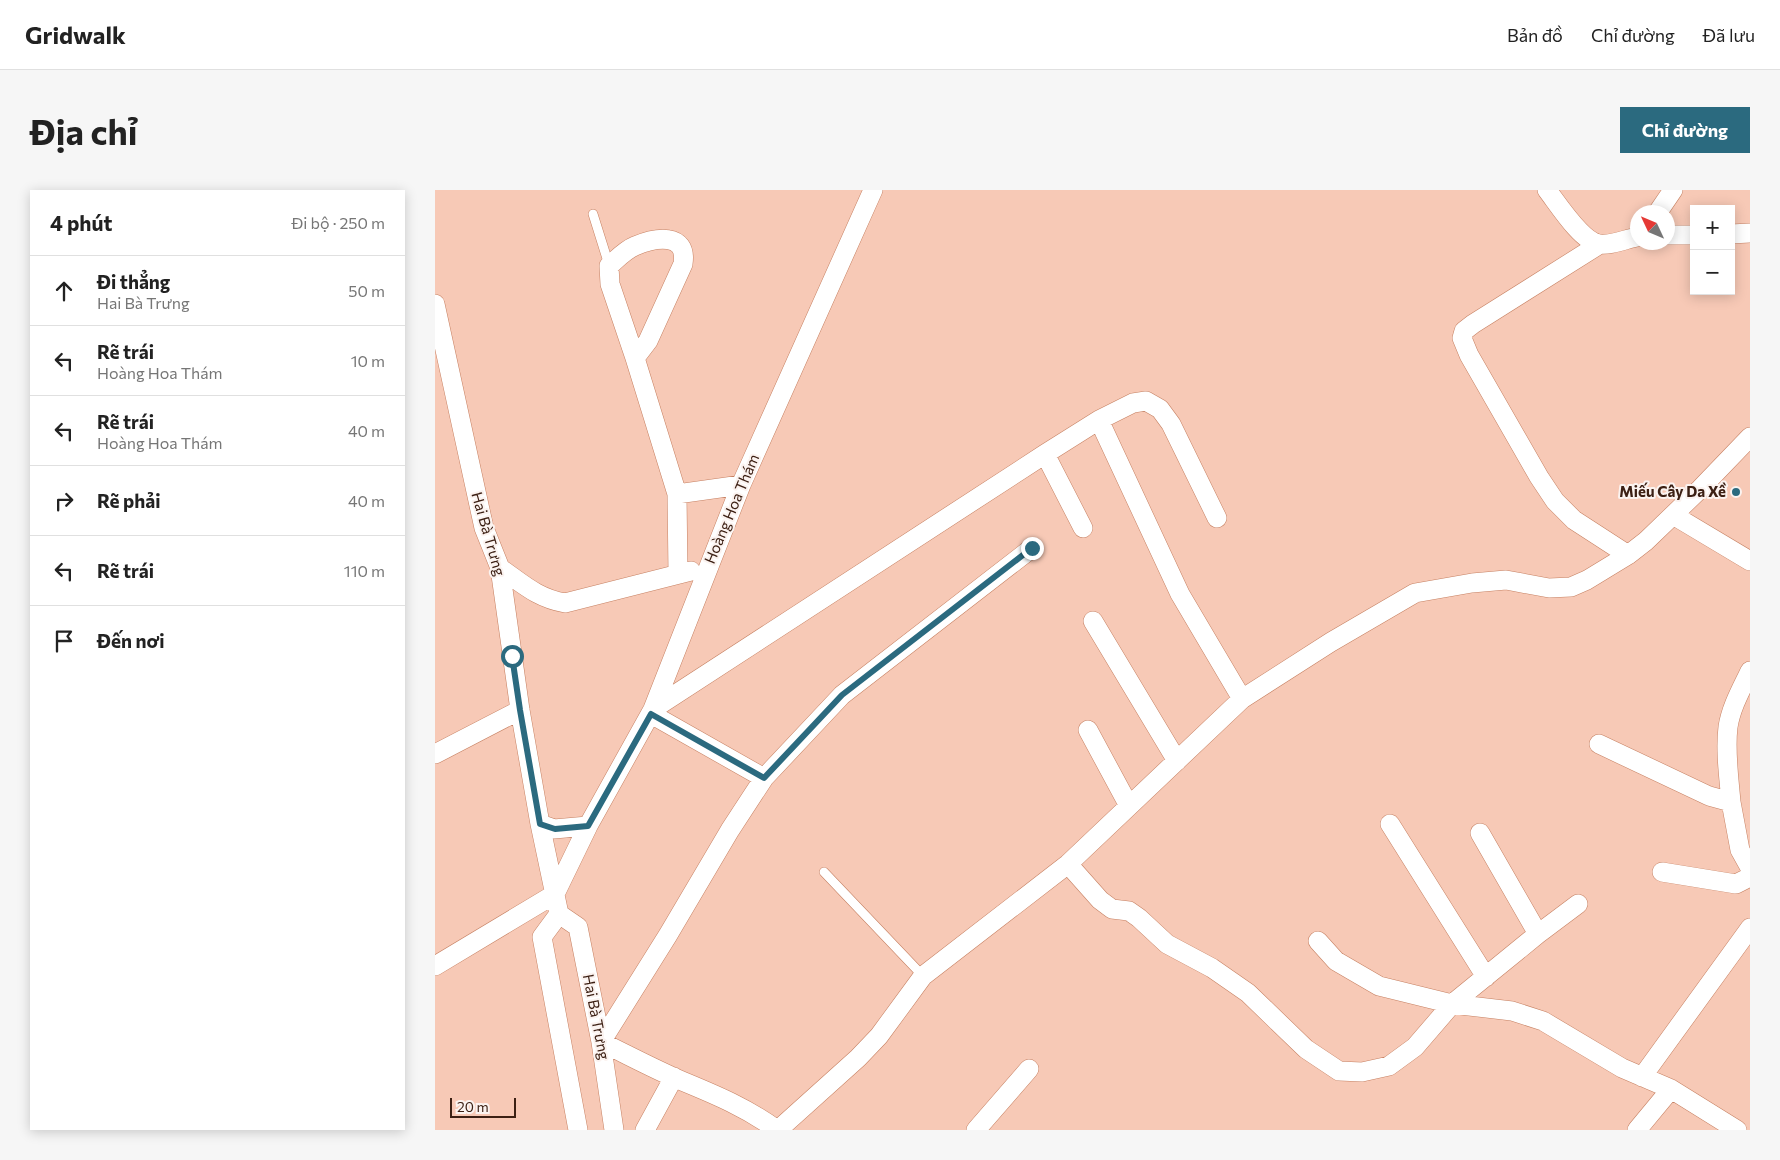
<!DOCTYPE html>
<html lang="vi">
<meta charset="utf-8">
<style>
body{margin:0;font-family:Commissioner,sans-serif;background:#f6f6f6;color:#222}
.controls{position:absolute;right:15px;top:15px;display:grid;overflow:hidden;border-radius:0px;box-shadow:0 2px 12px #0003}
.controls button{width:45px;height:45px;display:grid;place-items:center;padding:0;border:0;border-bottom:1px solid #e0e0e0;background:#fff;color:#222;font:25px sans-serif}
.compass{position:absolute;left:1195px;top:15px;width:45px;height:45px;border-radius:50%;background:#fff;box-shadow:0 2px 12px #0003;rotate:314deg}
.scale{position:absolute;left:15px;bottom:12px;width:66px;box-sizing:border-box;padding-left:5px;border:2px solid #3c2014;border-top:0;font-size:14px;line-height:18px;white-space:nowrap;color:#3c2014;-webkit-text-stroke:4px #fbf3f0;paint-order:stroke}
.stop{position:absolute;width:15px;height:15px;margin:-11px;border:4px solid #2b6a7f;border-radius:50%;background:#fff}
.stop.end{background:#2b6a7f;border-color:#fff;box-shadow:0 1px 5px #0008}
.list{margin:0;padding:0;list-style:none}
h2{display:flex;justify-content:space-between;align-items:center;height:65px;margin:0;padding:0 20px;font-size:21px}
h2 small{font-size:16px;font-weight:400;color:#767676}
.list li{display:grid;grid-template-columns:32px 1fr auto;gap:15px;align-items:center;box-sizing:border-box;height:70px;padding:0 20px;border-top:1px solid #e0e0e0}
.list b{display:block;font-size:19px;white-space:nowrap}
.list p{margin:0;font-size:16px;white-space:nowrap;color:#767676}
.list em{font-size:16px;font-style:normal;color:#767676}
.icon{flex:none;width:28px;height:28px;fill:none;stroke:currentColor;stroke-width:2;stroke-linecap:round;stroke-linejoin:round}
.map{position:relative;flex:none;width:1315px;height:940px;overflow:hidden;border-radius:0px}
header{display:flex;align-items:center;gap:30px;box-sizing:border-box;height:70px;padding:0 25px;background:#fff;border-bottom:1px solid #e0e0e0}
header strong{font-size:24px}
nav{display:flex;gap:28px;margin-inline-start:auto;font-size:18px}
.intro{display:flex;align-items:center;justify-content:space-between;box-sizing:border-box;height:120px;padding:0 30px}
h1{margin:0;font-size:35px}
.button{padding:12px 22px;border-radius:0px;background:#2b6a7f;color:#fff;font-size:18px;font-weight:700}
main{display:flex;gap:30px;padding:0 30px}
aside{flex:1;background:#fff;border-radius:0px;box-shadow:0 2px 12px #0003}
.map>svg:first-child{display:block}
</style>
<header>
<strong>Gridwalk</strong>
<nav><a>Bản đồ</a><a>Chỉ đường</a><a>Đã lưu</a></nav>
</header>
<div class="intro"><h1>Địa chỉ</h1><a class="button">Chỉ đường</a></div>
<main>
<aside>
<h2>4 phút<small>Đi bộ · 250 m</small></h2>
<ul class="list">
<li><svg class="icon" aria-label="ahead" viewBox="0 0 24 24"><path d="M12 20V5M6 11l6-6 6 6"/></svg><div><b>Đi thẳng</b><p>Hai Bà Trưng</p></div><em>50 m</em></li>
<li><svg class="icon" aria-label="left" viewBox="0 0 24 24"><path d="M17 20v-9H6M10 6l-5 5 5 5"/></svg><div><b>Rẽ trái</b><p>Hoàng Hoa Thám</p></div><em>10 m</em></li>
<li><svg class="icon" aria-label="left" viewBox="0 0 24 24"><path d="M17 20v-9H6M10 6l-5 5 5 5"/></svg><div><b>Rẽ trái</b><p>Hoàng Hoa Thám</p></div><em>40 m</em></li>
<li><svg class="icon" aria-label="right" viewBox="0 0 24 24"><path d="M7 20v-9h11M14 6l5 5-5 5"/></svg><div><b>Rẽ phải</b></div><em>40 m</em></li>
<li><svg class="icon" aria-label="left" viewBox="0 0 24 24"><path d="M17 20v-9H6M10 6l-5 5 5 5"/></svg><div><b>Rẽ trái</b></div><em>110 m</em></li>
<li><svg class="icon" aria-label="arrive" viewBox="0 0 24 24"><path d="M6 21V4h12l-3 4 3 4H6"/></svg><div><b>Đến nơi</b></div></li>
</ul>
</aside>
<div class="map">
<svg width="1315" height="940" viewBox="0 0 1315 940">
<rect width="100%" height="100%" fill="#f7c9b6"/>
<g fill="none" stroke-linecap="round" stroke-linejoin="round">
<defs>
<path id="service" d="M 158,24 L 174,75
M 389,682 L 488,786"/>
<path id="minor" d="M 1112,0 C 1123,14 1146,51 1164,54 C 1175,56 1191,49 1202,47
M 1223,22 L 1238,0
M 1296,44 L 1315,43
M 1232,45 L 1259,45
M 1165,54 L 1038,134 L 1029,141 L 1027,148 L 1034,165 L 1104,287 L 1120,311 L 1139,330 L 1193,365
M 0,114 L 49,338 L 65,378 L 85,520 L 105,634 L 124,724 L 143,737 L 166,852 L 179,940
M 200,168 L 213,151 L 248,74 C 253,41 219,48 200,56 C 190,60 182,69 174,76 L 175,94 L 200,168 L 242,304 L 243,383
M 664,230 L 745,404 L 807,509
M 610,264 L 648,338
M 242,304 L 306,295
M 1238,325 L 1315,371
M 65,378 C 88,394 102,408 130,413 L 256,381
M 658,431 L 742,571
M 218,519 L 610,264 L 664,230 L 698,213 L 711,211 L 725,219 L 736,234 L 782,328
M 216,524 L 329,588
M 653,540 L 694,616
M 1164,554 L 1274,606 L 1296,612 L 1305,660 L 1315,678
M 0,564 L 85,520
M 1296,612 C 1294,588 1290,561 1293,537 C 1296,517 1307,498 1315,481
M 105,634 L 119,639 L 153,636
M 955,634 L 1051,787
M 1045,643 L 1103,744
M 633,674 L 665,710 L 677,719 L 694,721 L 704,728 L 732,754 L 777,778 L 813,803 L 871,859 L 904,881 L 927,882 L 954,876 L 980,857 L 1017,814 L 1077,821 L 1108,831 L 1187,878 L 1236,899 L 1302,940
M 1227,682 L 1301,694 L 1315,687
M 124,724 L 107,747 L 143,940
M 883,751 L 901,771 L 944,796 L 1017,814 L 1103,744 L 1143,714
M 0,776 L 120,704 L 153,636 L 218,519 L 306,295 L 438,0
M 1207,887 L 1315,738
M 210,940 L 239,887
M 342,940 C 312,918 281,905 247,891 C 219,879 193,865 166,852 L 233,745 L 295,640 L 329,588 L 407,505 L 597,358
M 343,940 L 423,868 L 444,846 L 488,786 L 633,674 L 807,509 L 896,452 L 980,403 L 1037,393 L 1071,390 L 1114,398 L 1136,397 L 1152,390 L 1193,365 L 1211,351 L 1265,299 L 1315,247
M 541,940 L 594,879
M 1202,940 L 1236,899"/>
</defs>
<use href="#service" stroke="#c68062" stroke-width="10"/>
<use href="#minor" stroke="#c68062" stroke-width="20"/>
<use href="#service" stroke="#fff" stroke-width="9"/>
<use href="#minor" stroke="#fff" stroke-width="19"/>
</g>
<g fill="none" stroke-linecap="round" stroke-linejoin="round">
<path stroke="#2b6a7f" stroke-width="6" d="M 77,466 L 85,520 L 105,634 L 120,639 L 153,636 L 216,524 L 329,588 L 407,505 L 597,358"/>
</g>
<circle fill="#2b6a7f" stroke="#fbf3f0" stroke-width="2" cx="1301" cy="302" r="5"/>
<g text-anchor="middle" stroke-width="4" stroke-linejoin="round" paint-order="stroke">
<g font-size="15" font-weight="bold" fill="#3c2014" stroke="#fbf3f0" text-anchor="end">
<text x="1291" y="307">Miếu Cây Da Xề</text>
</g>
<g font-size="15" fill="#3c2014" stroke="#fbf3f0">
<text transform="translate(297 319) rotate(-67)" y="5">Hoàng Hoa Thám</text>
<text transform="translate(53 344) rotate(74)" y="5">Hai Bà Trưng</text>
<text transform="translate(161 827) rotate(79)" y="5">Hai Bà Trưng</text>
</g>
</g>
</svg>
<div class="controls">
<button>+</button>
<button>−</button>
</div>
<svg class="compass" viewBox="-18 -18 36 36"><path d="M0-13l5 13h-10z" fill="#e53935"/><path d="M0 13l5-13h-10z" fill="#767676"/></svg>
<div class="scale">20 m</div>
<div class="stop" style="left:77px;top:466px"></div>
<div class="stop end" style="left:597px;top:358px"></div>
</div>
</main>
